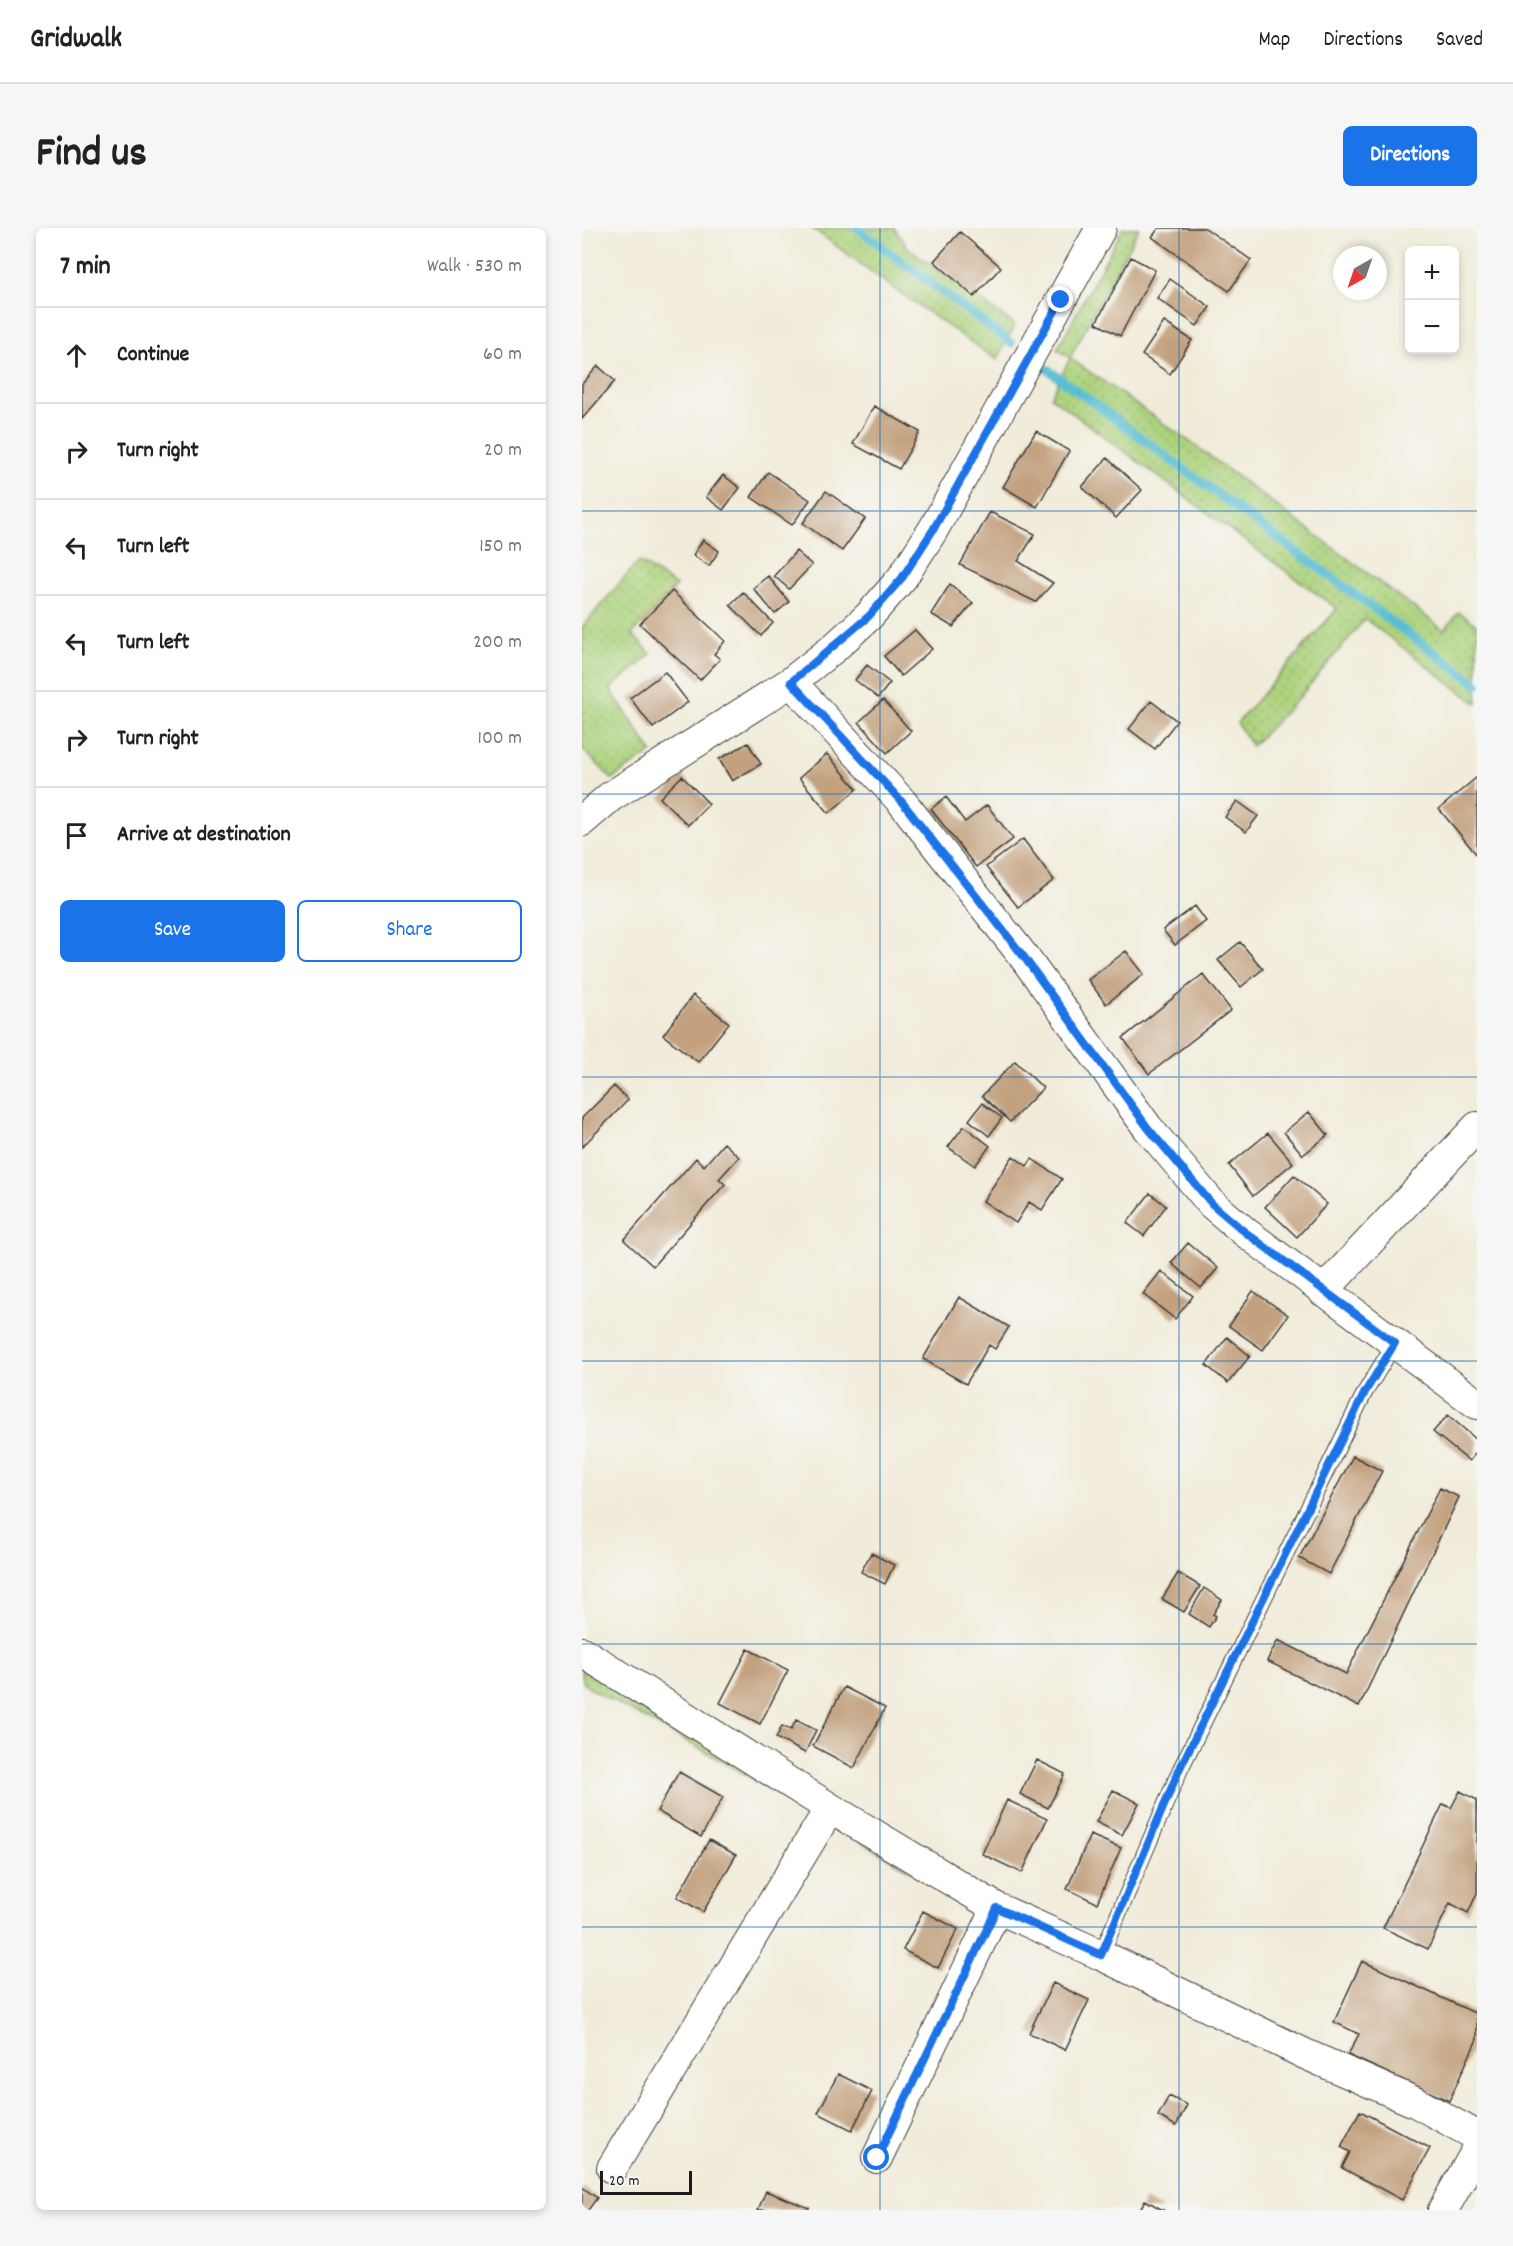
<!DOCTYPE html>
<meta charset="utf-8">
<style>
body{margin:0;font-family:Dekko,sans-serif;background:#f6f6f6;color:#222}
.controls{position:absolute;right:18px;top:18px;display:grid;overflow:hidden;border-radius:9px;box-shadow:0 3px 9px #0003}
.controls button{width:54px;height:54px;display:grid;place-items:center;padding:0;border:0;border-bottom:2px solid #e0e0e0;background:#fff;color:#222;font:30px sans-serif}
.compass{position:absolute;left:751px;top:18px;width:54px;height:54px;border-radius:50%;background:#fff;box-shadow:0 3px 9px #0003;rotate:220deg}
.scale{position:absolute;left:18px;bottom:15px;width:92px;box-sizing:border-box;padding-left:6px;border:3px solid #1c1c1c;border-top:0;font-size:16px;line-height:21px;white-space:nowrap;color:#1c1c1c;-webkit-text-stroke:4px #f6f6f2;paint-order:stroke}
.stop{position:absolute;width:18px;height:18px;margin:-14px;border:4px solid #1a73e8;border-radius:50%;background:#fff}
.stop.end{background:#1a73e8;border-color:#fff;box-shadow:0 2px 6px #0008}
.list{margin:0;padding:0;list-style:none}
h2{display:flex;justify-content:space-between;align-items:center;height:78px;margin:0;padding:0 24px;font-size:26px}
h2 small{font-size:20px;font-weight:400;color:#767676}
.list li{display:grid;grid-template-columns:39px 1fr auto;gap:18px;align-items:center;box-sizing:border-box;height:96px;padding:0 24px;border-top:2px solid #e0e0e0}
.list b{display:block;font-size:22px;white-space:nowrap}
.list em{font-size:20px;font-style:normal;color:#767676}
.actions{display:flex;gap:12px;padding:18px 24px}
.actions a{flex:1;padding:14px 0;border:2px solid #1a73e8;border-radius:9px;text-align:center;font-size:21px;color:#1a73e8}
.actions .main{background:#1a73e8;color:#fff}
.icon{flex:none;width:33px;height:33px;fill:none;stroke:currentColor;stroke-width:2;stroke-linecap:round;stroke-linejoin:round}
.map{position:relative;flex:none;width:895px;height:1982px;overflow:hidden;border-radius:9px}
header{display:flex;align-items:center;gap:36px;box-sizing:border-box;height:84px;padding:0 30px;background:#fff;border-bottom:2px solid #e0e0e0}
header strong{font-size:28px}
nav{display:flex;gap:33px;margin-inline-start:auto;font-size:21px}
.intro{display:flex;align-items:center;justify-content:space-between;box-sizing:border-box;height:144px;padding:0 36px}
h1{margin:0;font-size:42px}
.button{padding:15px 27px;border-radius:9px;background:#1a73e8;color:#fff;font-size:21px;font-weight:700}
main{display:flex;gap:36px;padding:0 36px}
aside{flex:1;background:#fff;border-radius:9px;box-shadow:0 3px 9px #0003}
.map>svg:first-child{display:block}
</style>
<header>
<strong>Gridwalk</strong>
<nav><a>Map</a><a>Directions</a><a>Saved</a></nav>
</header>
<div class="intro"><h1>Find us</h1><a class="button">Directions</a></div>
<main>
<aside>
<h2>7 min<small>Walk · 530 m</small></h2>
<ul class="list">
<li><svg class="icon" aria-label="ahead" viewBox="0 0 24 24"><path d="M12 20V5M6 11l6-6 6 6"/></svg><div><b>Continue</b></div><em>60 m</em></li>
<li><svg class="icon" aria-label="right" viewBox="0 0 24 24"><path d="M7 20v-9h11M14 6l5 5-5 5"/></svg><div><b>Turn right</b></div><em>20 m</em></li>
<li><svg class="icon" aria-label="left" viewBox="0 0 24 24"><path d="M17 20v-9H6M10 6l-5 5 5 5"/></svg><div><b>Turn left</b></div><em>150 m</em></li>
<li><svg class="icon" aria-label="left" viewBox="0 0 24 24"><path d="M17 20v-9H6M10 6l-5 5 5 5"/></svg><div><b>Turn left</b></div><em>200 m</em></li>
<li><svg class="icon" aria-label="right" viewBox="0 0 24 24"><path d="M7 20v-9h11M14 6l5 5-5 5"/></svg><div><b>Turn right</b></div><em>100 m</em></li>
<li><svg class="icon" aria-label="arrive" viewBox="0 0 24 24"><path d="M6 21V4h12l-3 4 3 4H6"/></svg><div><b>Arrive at destination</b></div></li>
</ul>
<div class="actions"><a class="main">Save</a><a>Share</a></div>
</aside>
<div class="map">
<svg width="895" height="1982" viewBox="0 0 895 1982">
<defs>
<pattern id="grass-dots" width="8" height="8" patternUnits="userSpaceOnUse" patternTransform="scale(1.5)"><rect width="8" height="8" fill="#acd27c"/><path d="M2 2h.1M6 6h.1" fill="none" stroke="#93b46b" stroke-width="1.8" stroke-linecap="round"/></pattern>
</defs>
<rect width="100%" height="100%" fill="#f6f6f2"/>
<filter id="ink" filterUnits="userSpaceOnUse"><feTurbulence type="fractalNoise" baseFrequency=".0167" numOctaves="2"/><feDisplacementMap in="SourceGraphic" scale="12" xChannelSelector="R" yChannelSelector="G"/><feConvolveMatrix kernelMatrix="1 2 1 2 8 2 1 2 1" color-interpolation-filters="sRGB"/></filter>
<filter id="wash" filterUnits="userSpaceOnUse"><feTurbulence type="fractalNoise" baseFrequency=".008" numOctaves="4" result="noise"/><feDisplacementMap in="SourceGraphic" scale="24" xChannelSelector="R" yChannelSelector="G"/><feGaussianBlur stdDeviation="1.35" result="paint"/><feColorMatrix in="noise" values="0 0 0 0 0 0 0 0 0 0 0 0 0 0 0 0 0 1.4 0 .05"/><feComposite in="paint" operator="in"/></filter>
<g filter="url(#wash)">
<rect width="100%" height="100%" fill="#f1ecda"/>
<path fill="url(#grass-dots)" stroke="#64774c" stroke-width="1.5" d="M 230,0 L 312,0 L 325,19 L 433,97 L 415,132 L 318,65 Z
M 541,0 L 557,0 L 488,130 L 614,218 L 862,402 L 877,384 L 895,397 L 895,476 L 783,391 L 716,471 L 670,518 L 655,495 L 755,381 L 469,169 L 488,130 L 475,121 Z
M 57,333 L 94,358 L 50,406 L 69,426 L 28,461 L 70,524 L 30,551 L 0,521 L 0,399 Z
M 0,1438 L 352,1656 L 110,1516 L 11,1462 L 0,1454 Z"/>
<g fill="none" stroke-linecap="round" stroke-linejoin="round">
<path stroke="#57bed4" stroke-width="9" d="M 275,0 L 429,115
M 465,141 L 895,456"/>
</g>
<g id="blocks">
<path fill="#c3a17f" d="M 577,0 L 623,0 L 669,32 L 647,63 L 570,9 Z
M 378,4 L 419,39 L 392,69 L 352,33 Z
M 549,29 L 573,42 L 538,108 L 514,95 Z
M 588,51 L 628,79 L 615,98 L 575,70 Z
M 582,94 L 610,112 L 588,146 L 560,127 Z
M 16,138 L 33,153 L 0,191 L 0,156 Z
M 292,178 L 338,204 L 317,241 L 271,216 Z
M 454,203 L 487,223 L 455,279 L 421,259 Z
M 525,230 L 560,262 L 534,290 L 500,259 Z
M 186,244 L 228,272 L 210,297 L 169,269 Z
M 141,247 L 158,260 L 141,282 L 124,269 Z
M 244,263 L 283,291 L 260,323 L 221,295 Z
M 408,284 L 453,306 L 436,333 L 471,355 L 454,374 L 378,337 Z
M 121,312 L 137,323 L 127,338 L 111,327 Z
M 214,323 L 230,337 L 207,361 L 192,348 Z
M 186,348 L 207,374 L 193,386 L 171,360 Z
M 368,356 L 391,375 L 371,399 L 349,386 Z
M 90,363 L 143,413 L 132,426 L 138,431 L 118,452 L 58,396 Z
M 161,364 L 191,395 L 179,408 L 148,377 Z
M 333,402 L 350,421 L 319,448 L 302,428 Z
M 285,437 L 308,455 L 296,470 L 273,452 Z
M 83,444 L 106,474 L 71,500 L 48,470 Z
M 301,472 L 329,503 L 305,525 L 277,494 Z
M 569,473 L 595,493 L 573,521 L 547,501 Z
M 166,515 L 179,536 L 150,553 L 137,531 Z
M 245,526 L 275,561 L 247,585 L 217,550 Z
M 100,548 L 127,576 L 106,597 L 78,570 Z
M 895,549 L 895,627 L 857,581 Z
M 364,569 L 383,594 L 405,577 L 431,611 L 394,639 L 349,581 Z
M 655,573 L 676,588 L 664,604 L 643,589 Z
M 441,611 L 472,652 L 436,679 L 404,639 Z
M 613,678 L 624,693 L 593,717 L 581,702 Z
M 658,714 L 681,741 L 659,759 L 636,732 Z
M 544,723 L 562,746 L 524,776 L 506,752 Z
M 621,746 L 649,782 L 567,846 L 541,810 Z
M 111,767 L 147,795 L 116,834 L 81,807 Z
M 433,833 L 461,860 L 428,894 L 400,868 Z
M 32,858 L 46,872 L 0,919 L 0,890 Z
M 400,875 L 420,890 L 407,908 L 387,892 Z
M 727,884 L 746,907 L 721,927 L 702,904 Z
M 382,898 L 408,918 L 393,938 L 366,919 Z
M 686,905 L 711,935 L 671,968 L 647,937 Z
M 142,915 L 157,929 L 137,951 L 143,956 L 71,1038 L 42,1012 L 114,930 L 122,938 Z
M 431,928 L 445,938 L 450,931 L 480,951 L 460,982 L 447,974 L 434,995 L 401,973 Z
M 712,947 L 745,976 L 715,1009 L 683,979 Z
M 568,965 L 584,978 L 562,1008 L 545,995 Z
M 606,1015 L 636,1040 L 619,1060 L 589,1035 Z
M 579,1043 L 611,1068 L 593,1091 L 561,1066 Z
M 671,1063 L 706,1087 L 681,1122 L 647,1098 Z
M 377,1069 L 427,1099 L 413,1121 L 407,1117 L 384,1156 L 341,1131 Z
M 645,1109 L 668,1128 L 646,1155 L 624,1137 Z
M 866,1187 L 895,1212 L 895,1224 L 887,1233 L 851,1204 Z
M 771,1228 L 800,1243 L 747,1346 L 717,1330 Z
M 858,1260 L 877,1269 L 777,1479 L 685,1433 L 696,1412 L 764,1446 Z
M 289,1325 L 312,1337 L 303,1356 L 279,1344 Z
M 596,1345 L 618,1358 L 602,1384 L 580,1371 Z
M 622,1360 L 640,1372 L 631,1386 L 634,1388 L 627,1399 L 607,1386 Z
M 166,1421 L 206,1442 L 178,1496 L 138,1475 Z
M 262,1459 L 303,1480 L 272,1540 L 231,1518 Z
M 214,1492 L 234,1502 L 223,1525 L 194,1510 L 200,1498 L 209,1502 Z
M 455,1532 L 483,1546 L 466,1580 L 438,1566 Z
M 97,1544 L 141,1569 L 119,1609 L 75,1583 Z
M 531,1562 L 557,1575 L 540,1607 L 514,1594 Z
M 878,1563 L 895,1572 L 895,1665 L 886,1685 L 868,1675 L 846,1721 L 801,1700 L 861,1576 L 869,1580 Z
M 425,1572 L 465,1591 L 440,1645 L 400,1626 Z
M 508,1607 L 539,1620 L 515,1675 L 485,1661 Z
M 127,1612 L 154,1627 L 121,1684 L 95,1669 Z
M 341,1683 L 376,1701 L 356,1740 L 321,1722 Z
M 780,1733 L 895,1786 L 895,1811 L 867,1873 L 766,1827 L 777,1806 L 752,1794 Z
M 471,1755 L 507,1772 L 483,1822 L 447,1805 Z
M 256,1846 L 290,1863 L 270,1902 L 236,1885 Z
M 587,1868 L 605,1877 L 594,1898 L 576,1888 Z
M 778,1883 L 848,1920 L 820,1972 L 760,1940 L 768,1924 L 759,1919 Z
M 0,1959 L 15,1970 L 6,1982 L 0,1982 Z
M 184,1963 L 227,1980 L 226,1982 L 176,1982 Z
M 563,1972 L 581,1982 L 558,1982 Z"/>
</g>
</g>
<g filter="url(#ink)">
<use href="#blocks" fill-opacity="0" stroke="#3c3b38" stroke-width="1.5"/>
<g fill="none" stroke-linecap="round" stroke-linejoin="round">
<defs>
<path id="service" d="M 519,1727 L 598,1542 L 783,1164 L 813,1115"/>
<path id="minor" d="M 209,454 L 320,574 L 442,729 L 566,900 L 630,976 L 663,1004 L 895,1176
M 0,593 L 28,569 L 209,454 L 252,420 L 287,388 L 320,350 L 351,302 L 519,0
M 741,1063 L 895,899
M 0,1424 L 248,1580 L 415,1680 L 519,1727 L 723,1826 L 835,1875 L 895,1908
M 295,1930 L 415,1680
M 30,1940 L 248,1580
M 861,1982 L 895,1922"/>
</defs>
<use href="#service" stroke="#3c3b38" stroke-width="17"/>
<use href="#minor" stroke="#3c3b38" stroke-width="32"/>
<use href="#service" stroke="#fff" stroke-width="15"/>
<use href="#minor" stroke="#fff" stroke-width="30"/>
</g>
</g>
<g fill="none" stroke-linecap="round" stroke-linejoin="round" filter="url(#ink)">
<path stroke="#1a73e8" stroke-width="8" d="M 295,1930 L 415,1680 L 519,1727 L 597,1542 L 783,1164 L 813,1115 L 663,1004 L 630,976 L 566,900 L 442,729 L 320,574 L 209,454 L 287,388 L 320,350 L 351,302 L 479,72"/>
</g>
<path fill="none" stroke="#1f6fb2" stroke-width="1.5" stroke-opacity="0.55" d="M 298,0 L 298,1982M 597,0 L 597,1982M 0,283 L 895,283M 0,566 L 895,566M 0,849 L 895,849M 0,1133 L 895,1133M 0,1416 L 895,1416M 0,1699 L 895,1699"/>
</svg>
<div class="controls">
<button>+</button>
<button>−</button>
</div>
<svg class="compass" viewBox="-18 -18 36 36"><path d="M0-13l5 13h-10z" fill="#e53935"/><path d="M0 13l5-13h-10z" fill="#767676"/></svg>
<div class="scale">20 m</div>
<div class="stop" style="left:295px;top:1930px"></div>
<div class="stop end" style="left:479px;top:72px"></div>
</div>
</main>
